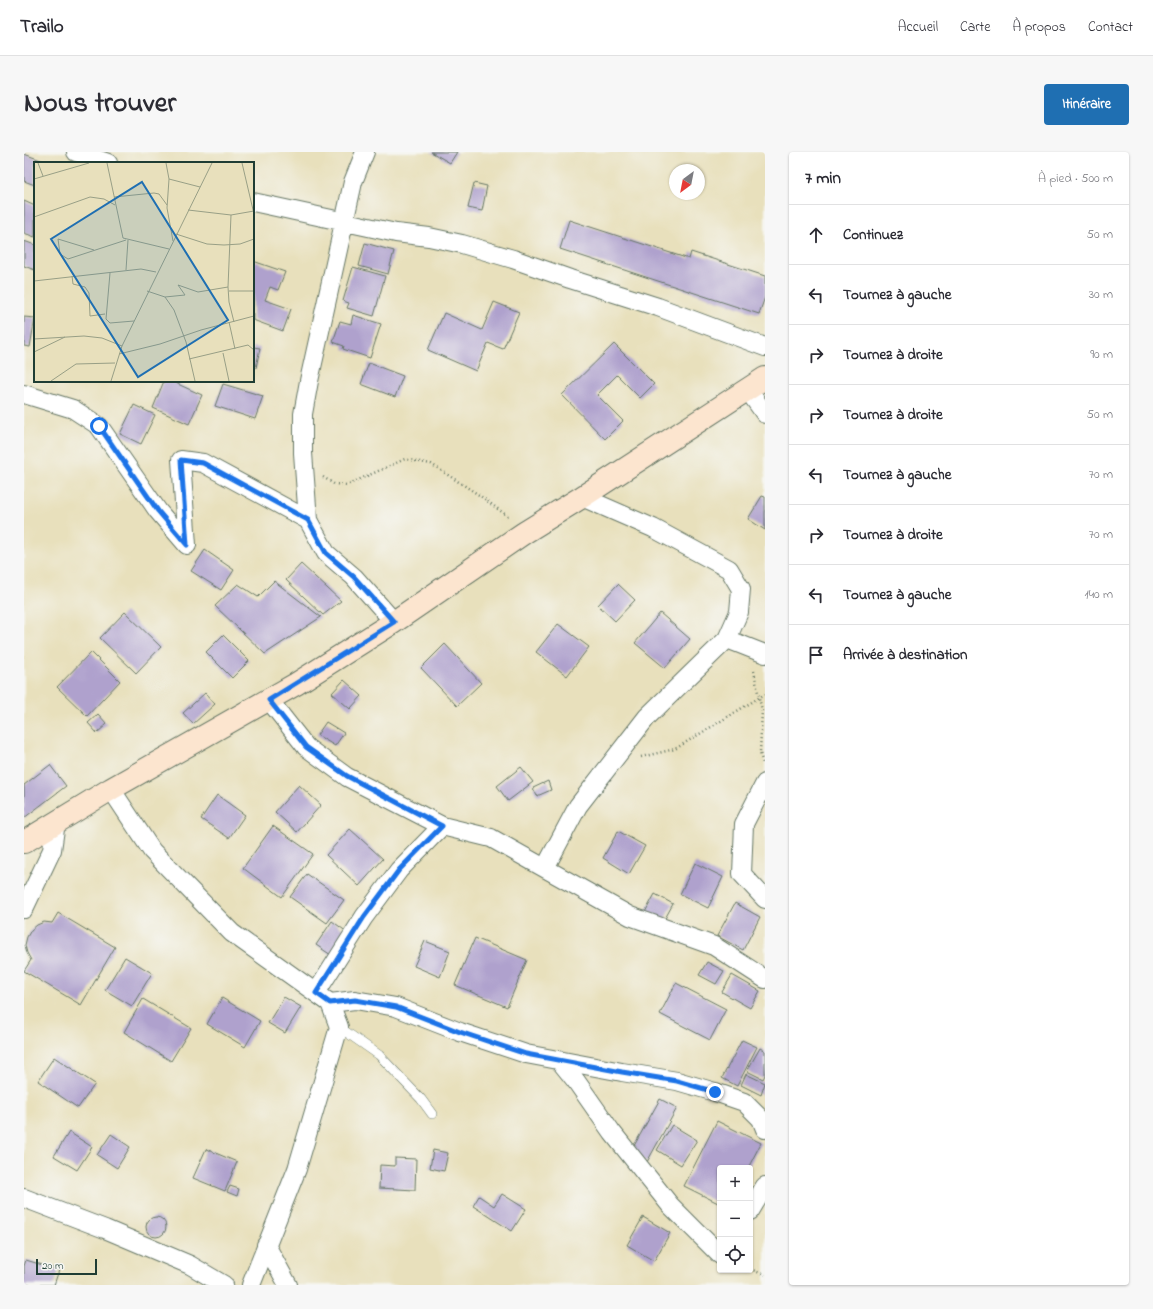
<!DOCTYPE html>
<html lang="fr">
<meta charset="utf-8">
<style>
body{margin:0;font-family:"Indie Flower",sans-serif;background:#f7f7f7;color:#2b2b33}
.controls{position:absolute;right:12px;bottom:12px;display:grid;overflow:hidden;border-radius:4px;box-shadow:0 1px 3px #0004}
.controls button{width:36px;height:36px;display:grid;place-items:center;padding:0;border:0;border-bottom:1px solid #e1e1e2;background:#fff;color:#2b2b33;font:20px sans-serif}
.compass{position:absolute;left:645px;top:12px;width:36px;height:36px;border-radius:50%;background:#fff;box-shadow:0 1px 3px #0004;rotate:212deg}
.scale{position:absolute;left:12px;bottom:10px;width:61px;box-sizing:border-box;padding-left:4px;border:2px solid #1f3d34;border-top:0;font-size:11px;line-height:14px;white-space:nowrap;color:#1f3d34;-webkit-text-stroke:3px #f6f6f2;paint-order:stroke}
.stop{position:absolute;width:12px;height:12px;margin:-9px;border:3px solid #1a73e8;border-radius:50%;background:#fff}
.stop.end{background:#1a73e8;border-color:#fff;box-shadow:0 1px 4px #0008}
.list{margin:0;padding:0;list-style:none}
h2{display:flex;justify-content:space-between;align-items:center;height:52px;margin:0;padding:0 16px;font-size:17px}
h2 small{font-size:13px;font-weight:400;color:#7c7c81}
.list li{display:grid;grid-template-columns:26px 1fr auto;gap:12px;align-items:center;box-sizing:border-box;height:60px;padding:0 16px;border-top:1px solid #e1e1e2}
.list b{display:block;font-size:15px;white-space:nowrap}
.list em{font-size:13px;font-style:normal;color:#7c7c81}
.icon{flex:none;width:22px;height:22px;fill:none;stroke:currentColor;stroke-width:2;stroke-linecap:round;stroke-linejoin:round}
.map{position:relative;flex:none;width:741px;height:1133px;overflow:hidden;border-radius:4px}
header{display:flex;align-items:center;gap:24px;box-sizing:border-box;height:56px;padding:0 20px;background:#fff;border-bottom:1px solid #e1e1e2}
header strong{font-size:19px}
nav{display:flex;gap:22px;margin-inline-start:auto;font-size:14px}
.intro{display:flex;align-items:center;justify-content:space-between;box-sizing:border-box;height:96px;padding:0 24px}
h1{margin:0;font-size:28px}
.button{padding:10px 18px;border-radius:4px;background:#1f6fb2;color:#fff;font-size:14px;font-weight:700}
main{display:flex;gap:24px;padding:0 24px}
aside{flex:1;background:#fff;border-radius:4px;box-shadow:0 1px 3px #0004}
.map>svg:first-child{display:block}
</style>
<header>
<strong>Trailo</strong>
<nav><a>Accueil</a><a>Carte</a><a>À propos</a><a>Contact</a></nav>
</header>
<div class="intro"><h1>Nous trouver</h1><a class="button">Itinéraire</a></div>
<main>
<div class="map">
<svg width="741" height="1133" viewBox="0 0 741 1133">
<rect width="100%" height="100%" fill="#f6f6f2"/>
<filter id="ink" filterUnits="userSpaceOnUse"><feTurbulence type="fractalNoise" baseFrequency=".025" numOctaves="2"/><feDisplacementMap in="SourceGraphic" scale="8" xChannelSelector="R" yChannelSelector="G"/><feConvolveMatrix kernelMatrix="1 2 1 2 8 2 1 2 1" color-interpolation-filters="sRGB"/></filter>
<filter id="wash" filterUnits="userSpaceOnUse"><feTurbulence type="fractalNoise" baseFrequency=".012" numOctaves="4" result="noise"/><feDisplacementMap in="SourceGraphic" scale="16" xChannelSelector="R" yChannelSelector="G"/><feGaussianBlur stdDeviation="0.9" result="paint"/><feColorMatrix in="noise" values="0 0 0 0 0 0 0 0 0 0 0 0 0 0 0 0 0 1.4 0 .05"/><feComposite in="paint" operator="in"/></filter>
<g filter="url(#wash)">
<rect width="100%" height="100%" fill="#e8e0bc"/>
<g id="blocks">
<path fill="#afa1cd" d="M 407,0 L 433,0 L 426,11 Z
M 0,2 L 25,11 L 11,11 L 11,33 L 0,29 Z
M 450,31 L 463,34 L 458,59 L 444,56 Z
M 0,49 L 11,54 L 11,85 L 0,81 Z
M 545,68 L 665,107 L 667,100 L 741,124 L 741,145 L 735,162 L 536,97 Z
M 0,89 L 11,93 L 11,118 L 0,114 Z
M 341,91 L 370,99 L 364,122 L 335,114 Z
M 229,109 L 261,120 L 254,138 L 246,135 L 241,148 L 267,157 L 259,179 L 229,168 Z
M 329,115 L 361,124 L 350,164 L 323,156 L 325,151 L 319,149 Z
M 470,150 L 495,160 L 479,197 L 464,191 L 452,219 L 404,198 L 420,161 L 458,178 Z
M 329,163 L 357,172 L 346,206 L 319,197 L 320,194 L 309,190 L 316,169 L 327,172 Z
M 0,165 L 11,166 L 6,195 L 0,194 Z
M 590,192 L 630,232 L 616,246 L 593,223 L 573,243 L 599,269 L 581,287 L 538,243 Z
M 229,195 L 236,196 L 232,216 L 229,215 Z
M 345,211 L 379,224 L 371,245 L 337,232 Z
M 140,229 L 147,229 L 178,243 L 165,272 L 129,256 Z
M 199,232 L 239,244 L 231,267 L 191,254 Z
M 110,253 L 131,263 L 117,292 L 96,282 Z
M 738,344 L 741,345 L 741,378 L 724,367 Z
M 181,398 L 210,418 L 197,438 L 167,419 Z
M 277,412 L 317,449 L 299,463 L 262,428 Z
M 250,429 L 297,465 L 241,502 L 191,454 L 214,432 L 234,445 Z
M 594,432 L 611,448 L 591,469 L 574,453 Z
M 101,460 L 137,495 L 112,521 L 76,486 Z
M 636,461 L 666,487 L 641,516 L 611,491 Z
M 534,472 L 565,495 L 543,524 L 512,500 Z
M 199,483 L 225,509 L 208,526 L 182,500 Z
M 421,492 L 457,531 L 433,554 L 397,516 Z
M 67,500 L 96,529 L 63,564 L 33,535 Z
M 320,528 L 338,544 L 326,557 L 308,541 Z
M 181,541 L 191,552 L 169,572 L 159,561 Z
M 74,562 L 83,572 L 73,581 L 64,571 Z
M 302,570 L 320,581 L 311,594 L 293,583 Z
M 26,613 L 42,634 L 0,666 L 0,633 Z
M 497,615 L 509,630 L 484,649 L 473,634 Z
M 524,629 L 527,638 L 513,644 L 509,636 Z
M 275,633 L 297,653 L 273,680 L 251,660 Z
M 193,643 L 221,663 L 205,686 L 177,667 Z
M 249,674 L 289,702 L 258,745 L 219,716 Z
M 326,677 L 359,707 L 335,734 L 302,703 Z
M 594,679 L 621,694 L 605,722 L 579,706 Z
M 671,711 L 699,725 L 684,756 L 656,742 Z
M 283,722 L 320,748 L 303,771 L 266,745 Z
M 631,742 L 649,752 L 638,772 L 620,762 Z
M 711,751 L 736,765 L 719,798 L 693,784 Z
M 34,761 L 91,795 L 57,853 L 0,819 L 7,808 L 3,801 L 1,793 L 3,785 L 7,778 L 13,773 L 20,770 L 28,771 Z
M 308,769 L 323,780 L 307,803 L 292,793 Z
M 451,786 L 503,808 L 483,855 L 431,833 Z
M 401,789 L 426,799 L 416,825 L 390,814 Z
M 101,805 L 128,821 L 108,854 L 81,838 Z
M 683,810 L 700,819 L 692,832 L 675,823 Z
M 708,823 L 736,839 L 726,856 L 698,840 Z
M 652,831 L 702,857 L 686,888 L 636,862 Z
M 260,845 L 277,855 L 261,881 L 244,871 Z
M 198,846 L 236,869 L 221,895 L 183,872 Z
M 119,847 L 167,876 L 147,909 L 100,880 Z
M 718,888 L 733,895 L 713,934 L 698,926 Z
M 736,896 L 741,899 L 741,923 L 739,927 L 723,919 Z
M 30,905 L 71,932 L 54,956 L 14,929 Z
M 722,922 L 741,931 L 737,943 L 717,933 Z
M 636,947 L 653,956 L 623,1010 L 606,1001 Z
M 693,969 L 737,991 L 724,1016 L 696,1016 L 696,1052 L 660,1034 Z
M 648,973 L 673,988 L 657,1013 L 633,998 Z
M 45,980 L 68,995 L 53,1018 L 30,1004 Z
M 87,982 L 106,995 L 93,1016 L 73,1003 Z
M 182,997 L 213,1010 L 201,1039 L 169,1026 Z
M 409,998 L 424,1001 L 420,1019 L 406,1016 Z
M 371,1006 L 392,1007 L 391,1038 L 355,1036 L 356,1013 L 371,1014 Z
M 206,1034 L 215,1037 L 213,1044 L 203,1040 Z
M 478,1042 L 502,1057 L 488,1079 L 449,1054 L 455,1044 L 470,1054 Z
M122 1075a10 10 0 1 1 20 0a10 10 0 1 1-20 0Z
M 619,1065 L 646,1081 L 630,1109 L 603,1093 Z
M 2,1108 L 35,1118 L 30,1133 L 0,1133 L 0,1114 Z"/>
</g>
</g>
<g filter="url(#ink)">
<use href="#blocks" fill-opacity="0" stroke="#657664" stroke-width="1"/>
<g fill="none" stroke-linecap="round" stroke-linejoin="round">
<defs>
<path id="service" d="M 315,875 L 355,903 L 397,947 L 408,962"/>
<path id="minor" d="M 52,0 L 84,11
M 341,0 L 329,30 L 285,229 L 279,262 L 279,301 L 284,368 L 302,401 L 330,425 L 370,470
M 229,50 L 372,81 L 405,85 L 438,92 L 489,107 L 546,127 L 634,155 L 741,195
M 724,238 L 741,262
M 0,242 L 49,257 L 75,274 L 134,359 L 163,393
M 163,393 L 157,308 L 179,311 L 284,368
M 703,487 L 741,502
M 245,548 L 282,595 L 323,625 L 418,674 L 467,686 L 606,764 L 690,794 L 741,827
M 741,631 L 720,672 L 718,722 L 741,747
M 87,637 L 128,699 L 208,781 L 306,851 L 315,875 L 273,1017 L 227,1133
M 521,716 L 554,654 L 623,565 L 703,487 L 715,460 L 717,437 L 705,417 L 629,376 L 558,345
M 0,757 L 28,698 L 32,670
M 292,841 L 340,765 L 375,718 L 418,674
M 306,851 L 331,848 L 372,855 L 436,880 L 502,902 L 598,920 L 653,929 L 691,940 L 720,950 L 737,967 L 741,977
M 535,908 L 552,929 L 587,979 L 646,1053 L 696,1103
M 0,1046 L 81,1077 L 166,1113 L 200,1133
M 726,1059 L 741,1034
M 242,1093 L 264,1133"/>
<path id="secondary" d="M 0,690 L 87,637 L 272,532 L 370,470 L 500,381 L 558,345 L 741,226"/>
</defs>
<use href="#service" stroke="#657664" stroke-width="10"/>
<use href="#minor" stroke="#657664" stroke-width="20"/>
<use href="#secondary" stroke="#657664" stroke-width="24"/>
<path stroke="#657664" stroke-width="2.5" stroke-dasharray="1 3" stroke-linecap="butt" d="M 299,325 L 310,332 L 323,333 L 381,307 L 407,312 L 455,343 L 486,366
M 730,519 L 735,546 L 738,558 L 736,601 L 739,612
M 617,605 L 651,597 L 741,542
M 726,1117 L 741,1123"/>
<use href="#service" stroke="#fff" stroke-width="9"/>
<use href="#minor" stroke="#fff" stroke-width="18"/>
<use href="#secondary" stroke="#fce5cf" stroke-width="22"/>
</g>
</g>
<g fill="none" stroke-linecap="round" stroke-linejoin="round" filter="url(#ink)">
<path stroke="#1a73e8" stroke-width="5" d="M 75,274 L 134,359 L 163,393 L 157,308 L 179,311 L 284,368 L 302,401 L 330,425 L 370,470 L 245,548 L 282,595 L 323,624 L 418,674 L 375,718 L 340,765 L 292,841 L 306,851 L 331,848 L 372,855 L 436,880 L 502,902 L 598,920 L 653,929 L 691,940"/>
</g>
<g transform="translate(10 10)">
<rect width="220" height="220" fill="#e8e0bc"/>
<path fill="none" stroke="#989f86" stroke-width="1" d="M 4,1 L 9,14M 73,1 L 89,76 L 135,87M 132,1 L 135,17 L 133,46 L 139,79M 208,1 L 220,52M 0,17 L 55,1M 135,17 L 166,25M 80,35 L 120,31 L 125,32 L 133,43M 154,48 L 197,53 L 194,125 L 195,140 L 200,160M 197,53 L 220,49M 0,55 L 56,35 L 70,37 L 81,43M 142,72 L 173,82 L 190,83 L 206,82 L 220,77M 60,88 L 24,77 L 26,92 L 34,97 L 92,78M 92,108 L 94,78M 76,111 L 72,157 L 76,161 L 100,159M 38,114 L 39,122 L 51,125 L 55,131 L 56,154 L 71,152M 0,119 L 107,107 L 122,110M 144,123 L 164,130 L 194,125M 113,129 L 131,135 L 140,148 L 152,180 L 161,219M 195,129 L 220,129M 131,135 L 151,133 L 144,123M 195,160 L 201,187M 0,177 L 50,174 L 68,176 L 88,184M 0,190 L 31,175M 189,191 L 195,219M 85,192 L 126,182 L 167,168 L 220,154M 155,197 L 214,183 L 220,188M 17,219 L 42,202 L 81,201M 77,219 L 88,184 L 178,1"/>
<path fill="#1f6fb2" fill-opacity="0.15" stroke="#1f6fb2" stroke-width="2" d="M 108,20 L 194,158 L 104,215 L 17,77 Z"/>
<rect width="220" height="220" fill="none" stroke="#1f3d34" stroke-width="2"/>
</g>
</svg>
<div class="controls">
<button>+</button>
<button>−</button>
<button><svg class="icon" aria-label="locate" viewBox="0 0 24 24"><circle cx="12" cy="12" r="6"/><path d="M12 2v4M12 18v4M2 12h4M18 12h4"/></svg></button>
</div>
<svg class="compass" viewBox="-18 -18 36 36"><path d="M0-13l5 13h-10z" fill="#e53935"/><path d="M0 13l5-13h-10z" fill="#7c7c81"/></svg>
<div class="scale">20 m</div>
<div class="stop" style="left:75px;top:274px"></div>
<div class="stop end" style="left:691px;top:940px"></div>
</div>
<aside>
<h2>7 min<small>À pied · 500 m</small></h2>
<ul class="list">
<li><svg class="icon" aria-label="ahead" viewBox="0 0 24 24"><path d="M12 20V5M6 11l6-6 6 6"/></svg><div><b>Continuez</b></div><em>50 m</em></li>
<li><svg class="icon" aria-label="left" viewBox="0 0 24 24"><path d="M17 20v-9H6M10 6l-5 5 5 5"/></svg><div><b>Tournez à gauche</b></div><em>30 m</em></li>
<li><svg class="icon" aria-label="right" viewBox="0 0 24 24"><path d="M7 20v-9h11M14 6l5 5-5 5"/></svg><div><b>Tournez à droite</b></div><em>90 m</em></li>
<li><svg class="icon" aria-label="right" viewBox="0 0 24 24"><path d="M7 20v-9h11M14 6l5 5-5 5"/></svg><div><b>Tournez à droite</b></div><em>50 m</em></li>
<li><svg class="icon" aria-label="left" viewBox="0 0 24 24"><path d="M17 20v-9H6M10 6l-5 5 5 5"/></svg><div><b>Tournez à gauche</b></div><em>70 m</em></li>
<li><svg class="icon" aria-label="right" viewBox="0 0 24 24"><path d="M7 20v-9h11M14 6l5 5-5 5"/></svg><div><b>Tournez à droite</b></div><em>70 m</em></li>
<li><svg class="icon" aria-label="left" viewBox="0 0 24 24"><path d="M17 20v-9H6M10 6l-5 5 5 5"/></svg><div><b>Tournez à gauche</b></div><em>140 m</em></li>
<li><svg class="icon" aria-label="arrive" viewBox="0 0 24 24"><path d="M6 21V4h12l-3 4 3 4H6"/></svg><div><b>Arrivée à destination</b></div></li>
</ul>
</aside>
</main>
